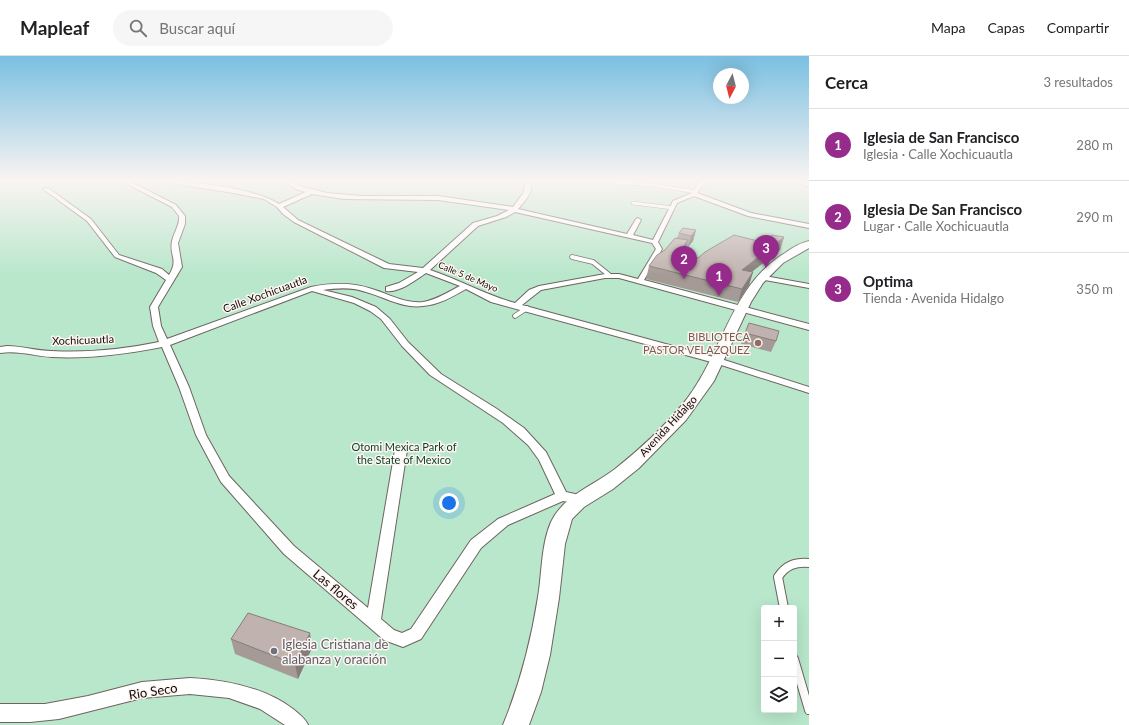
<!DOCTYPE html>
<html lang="es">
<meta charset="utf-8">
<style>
body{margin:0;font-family:Lato,sans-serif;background:#f6f6f6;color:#202124}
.controls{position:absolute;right:12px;bottom:12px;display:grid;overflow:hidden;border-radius:4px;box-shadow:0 4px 16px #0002}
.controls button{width:36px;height:36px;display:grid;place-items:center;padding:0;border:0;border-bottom:1px solid #e0e0e0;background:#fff;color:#202124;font:20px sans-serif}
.compass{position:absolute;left:713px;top:12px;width:36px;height:36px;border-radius:50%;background:#fff;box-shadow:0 4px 16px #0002;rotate:187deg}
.you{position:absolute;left:449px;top:447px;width:14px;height:14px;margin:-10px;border:3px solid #fff;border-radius:50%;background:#1a73e8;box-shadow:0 0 0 6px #1a73e833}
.badge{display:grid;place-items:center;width:26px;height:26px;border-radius:50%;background:#962b8c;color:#fff;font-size:13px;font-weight:700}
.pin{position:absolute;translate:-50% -33px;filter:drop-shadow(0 1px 2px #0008)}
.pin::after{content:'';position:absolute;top:21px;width:14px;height:12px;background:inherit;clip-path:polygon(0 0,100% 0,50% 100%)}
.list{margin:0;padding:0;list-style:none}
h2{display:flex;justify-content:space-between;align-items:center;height:52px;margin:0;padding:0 16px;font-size:17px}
h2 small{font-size:13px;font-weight:400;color:#757577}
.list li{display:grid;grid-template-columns:26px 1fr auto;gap:12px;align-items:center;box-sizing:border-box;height:72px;padding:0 16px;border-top:1px solid #e0e0e0}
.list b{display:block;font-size:15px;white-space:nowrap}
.list p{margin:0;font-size:13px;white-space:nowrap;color:#757577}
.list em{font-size:13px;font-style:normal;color:#757577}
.icon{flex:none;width:22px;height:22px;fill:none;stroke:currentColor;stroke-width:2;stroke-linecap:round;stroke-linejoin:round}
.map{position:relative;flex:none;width:809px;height:669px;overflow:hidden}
header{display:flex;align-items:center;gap:24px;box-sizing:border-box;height:56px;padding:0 20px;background:#fff;border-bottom:1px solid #e0e0e0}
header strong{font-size:19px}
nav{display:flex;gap:22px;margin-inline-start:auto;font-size:14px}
.search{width:280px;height:36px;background:#f6f6f6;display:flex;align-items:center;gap:10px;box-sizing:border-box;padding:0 14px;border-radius:22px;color:#757577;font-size:15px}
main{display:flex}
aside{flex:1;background:#fff}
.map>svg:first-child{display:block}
</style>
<header>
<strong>Mapleaf</strong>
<div class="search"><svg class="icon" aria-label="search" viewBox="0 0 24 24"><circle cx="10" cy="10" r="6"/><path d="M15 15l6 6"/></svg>Buscar aquí</div>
<nav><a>Mapa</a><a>Capas</a><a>Compartir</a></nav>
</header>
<main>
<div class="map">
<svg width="809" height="669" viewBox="0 0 809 669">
<rect width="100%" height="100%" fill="#f3e6e1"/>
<path fill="#b8e7cb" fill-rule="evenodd" d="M 0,125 L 809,125 L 809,669 L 0,669 ZM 764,552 L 794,552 L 794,654 L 764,654 Z"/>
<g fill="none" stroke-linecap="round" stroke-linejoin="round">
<defs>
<path id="service-far2" d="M 614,126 L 653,129 L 696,136
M 633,147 L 673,152"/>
<path id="service-far1" d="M 572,201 L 593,206 L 609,219
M 515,260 L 527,252"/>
<path id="service" d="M 784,552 L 778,521 C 786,509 795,506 809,507
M 794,603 L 809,654"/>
<path id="minor" d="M 128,125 L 135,125 L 133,127 L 176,149 L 185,160 L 185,168 L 178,187 L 182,211 L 158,251 L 161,270 L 167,283 L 311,231 C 331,227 352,226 372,233 C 389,238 405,248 423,246 C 436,244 448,236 460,230 L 426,217 C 416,224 399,237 386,235 L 386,231 L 399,227 L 418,216 L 384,212 L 294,166 L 283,158 L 277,151 L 264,143 L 228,136 L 156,125 C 189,125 252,131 279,148 L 306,136 L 296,133 L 284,125 L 291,125 L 299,130 L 327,137 L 361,140 L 438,140 L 513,151 L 524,136 L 525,128 L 522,125 L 529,125 C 536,134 524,146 518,153 L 627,178 L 636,163 L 638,162 L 641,164 L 633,179 L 653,184 L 673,145 L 692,137 L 700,125 L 706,125 L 697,137 L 751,157 L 809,168 L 809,172 L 748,160 L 694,140 L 677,147 L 658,186 L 662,193 L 644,224 L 809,268 L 809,274 L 619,222 L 605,222 L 541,234 L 522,249 L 721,303 L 809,331 L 809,337 L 715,307 L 491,246 L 466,233 C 452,241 438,249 423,250 C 403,253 385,241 366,236 C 352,231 337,232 323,234 L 352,241 L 376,251 L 390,263 L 408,286 L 441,318 L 497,353 L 524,372 L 546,396 L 566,436 L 584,440 L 586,443 L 584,446 L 580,448 L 563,445 L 508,469 L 481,492 L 421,583 L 403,591 L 384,584 L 284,498 L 221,426 L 196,379 L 179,331 L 162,291 C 126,298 88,303 52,301 C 34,300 18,294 0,297 L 0,291 L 7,290 C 22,290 37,295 52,295 C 88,297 125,293 159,286 L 153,270 L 150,251 L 166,224 L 156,217 L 115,201 L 87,165 L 43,133 L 48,132 L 91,163 L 119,199 L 162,213 L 169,219 C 179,203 169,200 172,185 C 174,176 180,169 179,160 L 172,151 L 127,128 ZM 312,138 L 344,143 L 438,144 L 509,154 L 497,160 L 473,167 L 423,212 L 389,208 L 298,164 L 283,151 ZM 515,156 L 652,187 L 656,193 L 638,223 L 619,218 L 605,218 L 539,230 L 529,234 L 515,247 C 486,239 460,224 430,214 L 478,170 L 506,161 ZM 312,235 L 354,247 L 370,255 L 381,263 L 402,290 L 430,319 L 503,367 L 528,389 L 539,404 L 555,438 L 498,463 L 471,484 L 411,573 L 402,577 L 394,574 L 381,563 L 407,394 L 405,391 L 397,391 L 395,394 L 368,552 L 294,490 L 229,420 L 206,379 L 189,331 L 170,289 Z
M 798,125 L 809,127 L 809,131 L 799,126 Z
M 759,219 L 809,228 L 809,232 L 759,223 Z
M 190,622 C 225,624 264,631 293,653 C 299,658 305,662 308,669 L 285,669 L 260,653 L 229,642 L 190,638 L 142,642 L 59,663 L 30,666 L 0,666 L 0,648 L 45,648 L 88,640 L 142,626 Z"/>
<path id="secondary" d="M 809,185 L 809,192 L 783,207 L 763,227 L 751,246 L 714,325 L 686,364 L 639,412 L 613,433 L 584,451 L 572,463 L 565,488 L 559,542 L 550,599 L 541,636 L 529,669 L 503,669 C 520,628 531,585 538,541 C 542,517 541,489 551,466 C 564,439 593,430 615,413 C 639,394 663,372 683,348 C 722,301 730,230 785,197 C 792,192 800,187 809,185 Z"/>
</defs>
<use href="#service-far2" stroke="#6e635f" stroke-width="4"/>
<use href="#service-far1" stroke="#6e635f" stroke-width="5.5"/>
<use href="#service" stroke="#6e635f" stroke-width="10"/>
<use href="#minor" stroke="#6e635f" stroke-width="2"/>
<use href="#secondary" stroke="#6e635f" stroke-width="2"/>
<use href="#service-far2" stroke="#fff" stroke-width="3"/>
<use href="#service-far1" stroke="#fff" stroke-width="4"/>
<use href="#service" stroke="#fff" stroke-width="8"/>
<use href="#minor" fill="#fff" fill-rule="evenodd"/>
<use href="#secondary" fill="#fff" fill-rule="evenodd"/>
</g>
<path fill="#a59a96" d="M 696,174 L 693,185 L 688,191 L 686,190 L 684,196 L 682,199 L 698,202 L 784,181 L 780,194 L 752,216 L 753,216 L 749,229 L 738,246 L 646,223 L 649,210 L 677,182 L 679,177 Z
M 745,277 L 776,285 L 771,296 L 741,288 Z
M 231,583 L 312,592 L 298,623 L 235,598 Z"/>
<path fill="#867d7a" d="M 696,174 L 693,185 L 688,191 L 691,180 Z
M 784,181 L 780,194 L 737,227 L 742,214 Z
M 688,184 L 684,196 L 674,210 L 678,198 Z
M 753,216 L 749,229 L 738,246 L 742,233 Z
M 310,577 L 312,592 L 298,623 L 295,608 Z"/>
<path fill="#c0b3af" stroke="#867d7a" d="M 683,172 L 696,174 L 691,180 L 679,177 Z
M 734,179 L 762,186 L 772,179 L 784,181 L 742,214 L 753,216 L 742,233 L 649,210 L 657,199 L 665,194 L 675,182 L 688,184 L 678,198 L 698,202 L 705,196 Z
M 749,267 L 779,275 L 776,285 L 745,277 Z
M 248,557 L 310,577 L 295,608 L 231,583 Z"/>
<linearGradient id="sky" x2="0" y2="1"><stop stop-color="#7ac0e2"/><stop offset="0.57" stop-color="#faf4f2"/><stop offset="1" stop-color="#faf4f2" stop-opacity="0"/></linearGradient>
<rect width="809" height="219" fill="url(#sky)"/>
<circle fill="#8d6e63" stroke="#fef4f0" stroke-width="1.5" cx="758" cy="287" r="4"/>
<circle fill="#6b7280" stroke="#fef4f0" stroke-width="1.5" cx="274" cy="595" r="4"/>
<g text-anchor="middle" stroke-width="3" stroke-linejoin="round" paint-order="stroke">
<g font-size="9" fill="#0f0b0a" stroke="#fef4f0">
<text transform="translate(468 221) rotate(23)" y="3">Calle 5 de Mayo</text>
</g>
<g font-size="11" fill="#0f0b0a" stroke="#fef4f0">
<text transform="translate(265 238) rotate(-20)" y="4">Calle Xochicuautla</text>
<text transform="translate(83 284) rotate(-2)" y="4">Xochicuautla</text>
<text transform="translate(668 370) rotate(-47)" y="4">Avenida Hidalgo</text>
</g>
<g font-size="11" fill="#785e54" stroke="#fef4f0" text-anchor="end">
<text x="750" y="285">BIBLIOTECA<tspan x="750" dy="13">PASTOR VELAZQUEZ</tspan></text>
</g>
<g font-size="11" fill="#053e25" stroke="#fef4f0">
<text x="404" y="395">Otomi Mexica Park of<tspan x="404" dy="13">the State of Mexico</tspan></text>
</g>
<g font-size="13" fill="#0f0b0a" stroke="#fef4f0">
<text transform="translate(336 533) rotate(40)" y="5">Las flores</text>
<text transform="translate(153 635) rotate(-9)" y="5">Rio Seco</text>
</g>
<g font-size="13" fill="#5b616d" stroke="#fef4f0" text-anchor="start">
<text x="282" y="593">Iglesia Cristiana de<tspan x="282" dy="15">alabanza y oración</tspan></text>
</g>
</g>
</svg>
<div class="controls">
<button>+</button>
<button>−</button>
<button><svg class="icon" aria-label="layers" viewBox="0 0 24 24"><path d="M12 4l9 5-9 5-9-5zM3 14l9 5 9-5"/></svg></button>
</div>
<svg class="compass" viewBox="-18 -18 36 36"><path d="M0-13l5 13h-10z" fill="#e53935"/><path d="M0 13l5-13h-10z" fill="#757577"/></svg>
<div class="you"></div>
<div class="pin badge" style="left:719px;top:240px">1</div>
<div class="pin badge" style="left:684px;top:223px">2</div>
<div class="pin badge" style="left:766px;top:212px">3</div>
</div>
<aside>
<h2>Cerca<small>3 resultados</small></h2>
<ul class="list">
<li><span class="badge">1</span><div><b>Iglesia de San Francisco</b><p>Iglesia · Calle Xochicuautla</p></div><em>280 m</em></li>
<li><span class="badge">2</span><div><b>Iglesia De San Francisco</b><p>Lugar · Calle Xochicuautla</p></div><em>290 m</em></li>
<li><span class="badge">3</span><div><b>Optima</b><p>Tienda · Avenida Hidalgo</p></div><em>350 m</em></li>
</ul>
</aside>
</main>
